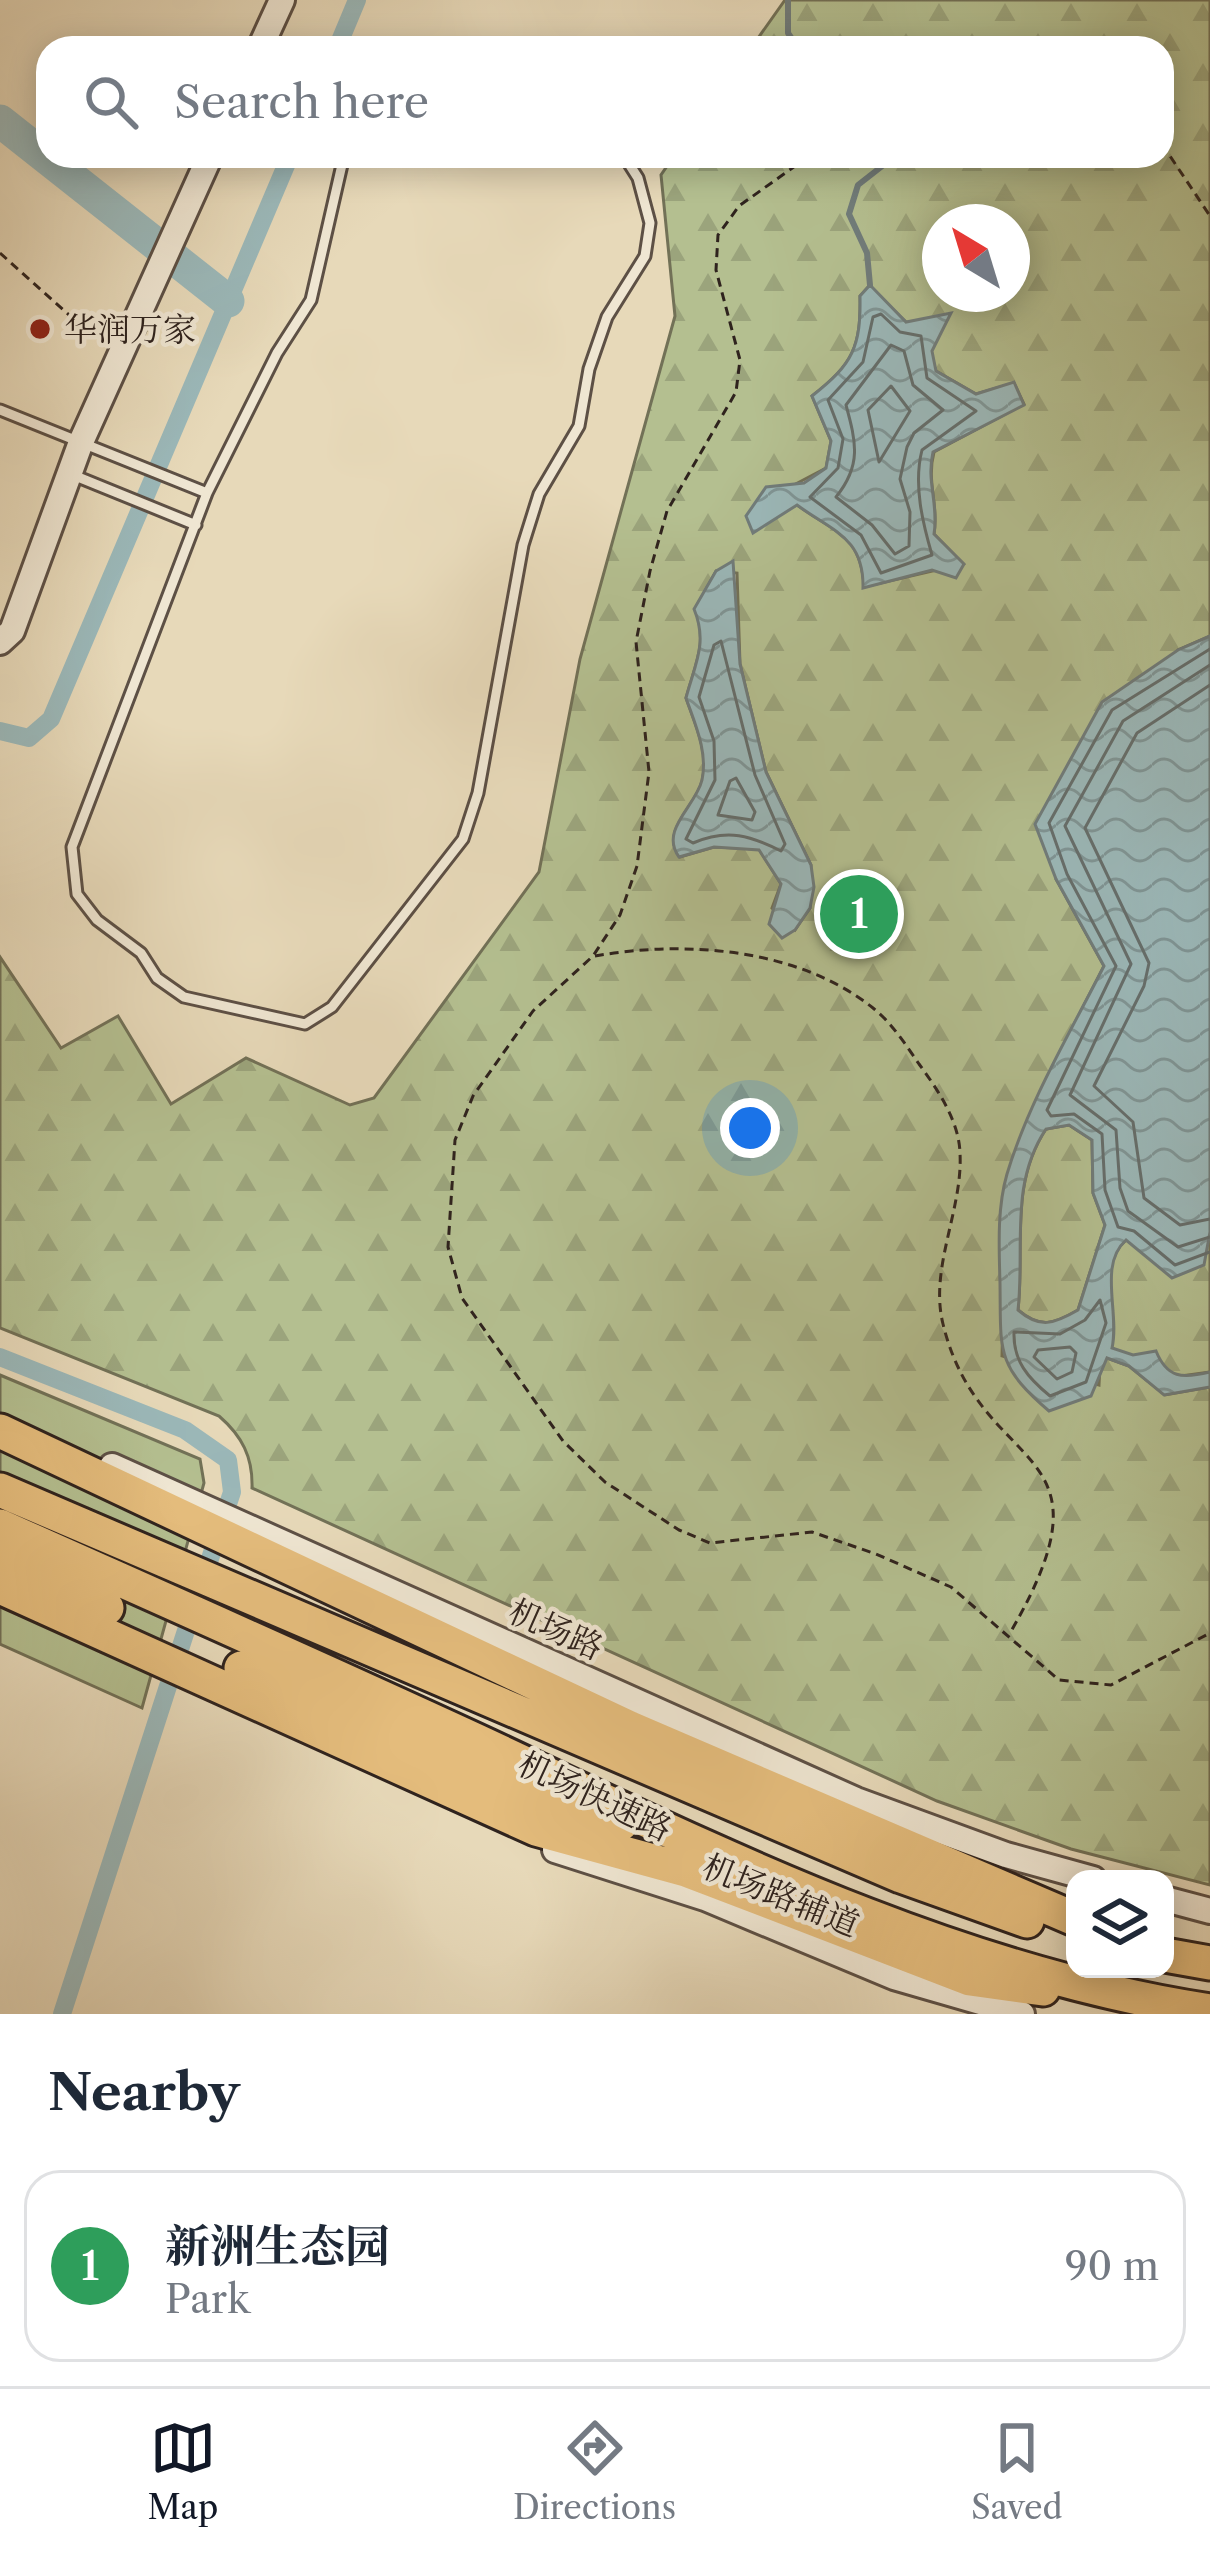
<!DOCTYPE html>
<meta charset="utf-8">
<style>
body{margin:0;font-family:"Libre Caslon Text","Noto Serif SC",serif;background:#f2f2f3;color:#1f2937}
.controls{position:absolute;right:36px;bottom:36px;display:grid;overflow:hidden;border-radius:24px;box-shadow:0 6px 30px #0003}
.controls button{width:108px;height:108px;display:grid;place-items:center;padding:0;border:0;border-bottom:3px solid #e0e1e3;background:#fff;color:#1f2937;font:60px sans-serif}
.compass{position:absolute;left:922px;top:204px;width:108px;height:108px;border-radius:50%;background:#fff;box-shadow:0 6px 30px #0003;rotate:322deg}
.you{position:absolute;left:750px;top:1128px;width:42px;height:42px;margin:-30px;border:9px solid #fff;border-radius:50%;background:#1a73e8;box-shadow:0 0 0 18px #1a73e833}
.badge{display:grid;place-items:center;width:78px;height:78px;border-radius:50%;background:#111827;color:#fff;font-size:39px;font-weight:700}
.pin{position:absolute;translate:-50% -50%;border:6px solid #fff;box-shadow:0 3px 12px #0006}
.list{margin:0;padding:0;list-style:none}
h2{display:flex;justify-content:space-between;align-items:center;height:156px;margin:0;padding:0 48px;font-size:51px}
h2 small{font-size:39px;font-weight:400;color:#747a83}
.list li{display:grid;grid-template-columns:78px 1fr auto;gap:36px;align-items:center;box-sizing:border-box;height:192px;margin:0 24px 24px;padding:0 24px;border:3px solid #e0e1e3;border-radius:36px}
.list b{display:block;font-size:45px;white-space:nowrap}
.list p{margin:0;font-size:39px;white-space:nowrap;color:#747a83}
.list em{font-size:39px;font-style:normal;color:#747a83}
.icon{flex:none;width:66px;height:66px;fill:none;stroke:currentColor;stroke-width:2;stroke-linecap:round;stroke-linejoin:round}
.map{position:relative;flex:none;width:1210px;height:2014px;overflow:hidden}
.search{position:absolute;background:#fff;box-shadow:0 6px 30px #0003;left:36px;right:36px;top:36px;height:132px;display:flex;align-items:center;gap:30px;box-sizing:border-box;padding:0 42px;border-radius:36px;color:#747a83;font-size:45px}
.sheet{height:372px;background:#fff}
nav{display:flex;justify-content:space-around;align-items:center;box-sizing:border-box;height:168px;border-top:3px solid #e0e1e3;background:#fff;font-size:33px;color:#747a83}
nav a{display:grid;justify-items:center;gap:6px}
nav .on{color:#111827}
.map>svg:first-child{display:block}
</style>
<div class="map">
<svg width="1210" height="2014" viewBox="0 0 1210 2014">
<defs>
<pattern id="forest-firs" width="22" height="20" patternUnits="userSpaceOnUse" patternTransform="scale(3)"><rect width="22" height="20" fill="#b4bf90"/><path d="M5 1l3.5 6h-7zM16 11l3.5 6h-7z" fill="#9ba47c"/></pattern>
<pattern id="water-waves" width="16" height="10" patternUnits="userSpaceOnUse" patternTransform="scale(3)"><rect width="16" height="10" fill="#9bb8b9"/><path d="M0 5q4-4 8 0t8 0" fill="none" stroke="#7f9596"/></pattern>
</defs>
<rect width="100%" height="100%" fill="#e7d9b9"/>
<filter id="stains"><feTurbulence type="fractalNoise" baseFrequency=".00167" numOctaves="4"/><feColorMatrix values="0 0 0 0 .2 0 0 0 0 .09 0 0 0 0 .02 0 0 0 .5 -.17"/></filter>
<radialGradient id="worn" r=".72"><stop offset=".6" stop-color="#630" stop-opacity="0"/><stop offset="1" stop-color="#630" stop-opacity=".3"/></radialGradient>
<path fill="#b4bf90" stroke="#727157" stroke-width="3" d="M 0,1375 L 200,1459 L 204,1483 L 142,1708 L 0,1644 Z"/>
<path fill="url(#forest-firs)" stroke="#727157" stroke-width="3" fill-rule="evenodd" d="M 785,0 L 1210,0 L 1210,636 L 1178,650 L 1056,879 L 1104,966 L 1047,1077 L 1007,1176 L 1002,1356 L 1099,1385 L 1100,1366 L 1107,1358 L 1129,1366 L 1165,1395 L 1210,1387 L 1210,1885 L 1071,1849 L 937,1801 L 252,1488 C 253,1457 242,1436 219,1416 L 0,1328 L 0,957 L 61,1048 L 118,1016 L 171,1104 L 246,1058 L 350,1105 L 374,1098 L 539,872 L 580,659 L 675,316 L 661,175 L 674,156 L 1162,156 L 1162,48 L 751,48 ZM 940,222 L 1012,222 L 1012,294 L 940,294 ZM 869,286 L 906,322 L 919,323 L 936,371 L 976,394 L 1014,383 L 1024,404 L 934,452 C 926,482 939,504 934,534 L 963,564 L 864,587 C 861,535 837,534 797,505 L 770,517 L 786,489 L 826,468 L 831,441 L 812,396 C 853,364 861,347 860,296 ZM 716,571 L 737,573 L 740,664 L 766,772 L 811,865 L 810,908 L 795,930 L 772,908 L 781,884 L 759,849 L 714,847 L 680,857 C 659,831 696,806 702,781 C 709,752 695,724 686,698 C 695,664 708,643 695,609 Z
M 1069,1125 L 1092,1140 L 1093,1193 L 1105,1225 L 1078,1310 C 1054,1324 1040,1329 1018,1310 C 1025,1248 1009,1185 1046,1129 Z
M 1210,1232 L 1210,1372 L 1174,1377 L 1112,1348 C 1110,1315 1099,1264 1126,1240 L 1204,1247 Z"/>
<path fill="url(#water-waves)" stroke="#707c7b" stroke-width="3" fill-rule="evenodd" d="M 870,285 L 906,322 L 951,313 L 932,351 L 936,371 L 976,394 L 1014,382 L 1024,405 L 933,452 C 926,482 939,504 934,534 L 964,564 L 956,578 L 932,570 L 863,588 C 864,538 834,532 797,505 L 753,533 L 746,516 L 766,487 L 804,483 L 826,468 L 831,441 L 812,396 C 853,364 861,347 860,296 Z
M 733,561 L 740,664 L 766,772 L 811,865 L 814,887 L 810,908 L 795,930 L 782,938 L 769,924 L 781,884 L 759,850 L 714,847 L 679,857 C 659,830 696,806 702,780 C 708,752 695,724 686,698 C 695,664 708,643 694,609 L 716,571 Z
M 1210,636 L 1210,1232 L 1204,1265 L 1172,1278 L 1126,1240 C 1098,1265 1120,1313 1112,1348 L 1133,1355 L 1156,1351 C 1167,1378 1182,1379 1210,1372 L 1210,1387 L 1164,1395 L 1129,1366 L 1107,1358 L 1091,1396 L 1049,1411 C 995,1365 1001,1350 1000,1283 C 999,1247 997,1208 1007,1174 C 1029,1101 1070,1033 1104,966 L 1056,879 L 1035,824 L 1102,702 L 1178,650 ZM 1069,1125 L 1092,1140 L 1093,1193 L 1105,1225 L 1078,1310 C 1054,1324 1040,1329 1018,1310 C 1025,1248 1009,1184 1046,1129 Z"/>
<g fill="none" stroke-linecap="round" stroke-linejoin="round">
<path stroke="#656e6c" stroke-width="3" d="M 881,314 L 900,332 L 921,336 L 927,378 L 976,411 L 922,450 C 913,485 923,524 932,555 L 881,573 L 861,535 L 810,497 L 838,468 L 843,439 L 828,400 L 863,362 L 873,317 Z
M 891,345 L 904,351 L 913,385 L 943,410 L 914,433 L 907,447 L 900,479 L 910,512 L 909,546 L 895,554 L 872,525 L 836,497 C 862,465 856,442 846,405 Z
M 891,386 L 910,411 L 879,462 L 868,410 Z
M 721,641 L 755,775 L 785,844 L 781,851 C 751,836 728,828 693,843 L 686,839 L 715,780 L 714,741 L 699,697 L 714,645 Z
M 1210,649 L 1112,710 L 1049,823 L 1067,874 L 1116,966 L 1047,1110 L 1051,1116 L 1074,1114 L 1102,1134 L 1105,1190 L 1118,1227 L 1134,1231 L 1175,1265 L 1210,1252
M 1210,665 L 1123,721 L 1065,826 L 1131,964 L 1070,1095 L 1116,1130 L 1120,1188 L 1128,1211 L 1178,1247 L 1210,1237
M 1210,685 L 1137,733 L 1085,828 L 1149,963 L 1144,986 L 1094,1086 L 1133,1122 L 1144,1198 L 1180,1225 L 1210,1219
M 736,778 L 755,812 L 752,820 L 718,815 L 730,781 Z
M 1100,1300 L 1106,1323 L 1086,1382 L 1050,1396 C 1028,1378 1013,1361 1014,1332 L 1060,1334 L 1085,1320 Z
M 1070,1347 L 1076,1353 L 1072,1372 L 1057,1379 L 1034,1357 L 1038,1350 Z"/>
<path stroke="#707c7b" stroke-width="6" d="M 788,0 L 788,33 L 798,48
M 870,285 L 867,253 L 849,214 L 858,185 L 895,156"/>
<path stroke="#9bb8b9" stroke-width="18" d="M 337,48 L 357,0
M 0,731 L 29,738 L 51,719 L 290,156
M 0,1357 L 185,1430 L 228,1460 L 232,1492 L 202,1583
M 62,2014 L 193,1609"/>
<path stroke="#9bb8b9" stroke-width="33" d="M 0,121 L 228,301"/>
<defs>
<path id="service" d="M 344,156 L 311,300 L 277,353 L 207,493 L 72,847 L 77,894 L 97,920 L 141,953 L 157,978 L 184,997 L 305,1024 L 332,1007 L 463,839 L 478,793 L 523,545 L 539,494 L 579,426 L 589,369 L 607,317 L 645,256 L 650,223 L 638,178 L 624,156
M 0,410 L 207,493
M 73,475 L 196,525"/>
<path id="tertiary" d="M 260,48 L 282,0
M 0,642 L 12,631 L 81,442 L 210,156
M 112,1466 L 856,1800 L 1006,1855 L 1093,1879
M 555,1850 L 705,1898 L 894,1977 L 1022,2014
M 1165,1899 L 1210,1911"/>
<path id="trunk" d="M 0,1431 L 630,1728 L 1075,1919
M 0,1490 L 901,1876 L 1027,1921
M 0,1526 C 163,1599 326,1671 488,1746 C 718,1854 957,1973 1210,2011
M 0,1557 L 107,1608
M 0,1587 L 536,1829 L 686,1870 L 970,1979 L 1043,1989
M 241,1668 L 571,1812 L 621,1824
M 1165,1955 L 1210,1963"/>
</defs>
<use href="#service" stroke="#5d5045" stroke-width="15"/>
<use href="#tertiary" stroke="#5d5045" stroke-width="30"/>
<use href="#trunk" stroke="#2f231e" stroke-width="39"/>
<path stroke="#2f231e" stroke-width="3" stroke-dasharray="9 6" stroke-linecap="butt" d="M 1162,144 L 1210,216
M 809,156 L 739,206 L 718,235 L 716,270 L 740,360 L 736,392 L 667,511 L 650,571 L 636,642 L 649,772 L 637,866 L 620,915 L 593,956 L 533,1011 L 473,1096 L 455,1140 L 448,1247 L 462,1298 L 563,1441 L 605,1482 L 679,1530 L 710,1543 L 812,1532 L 876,1554 L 951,1587 L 1059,1680 L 1111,1685 L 1210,1633
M 0,253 L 87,331
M 595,956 C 685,940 798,948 873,1008 C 891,1022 906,1045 919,1064 C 938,1090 959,1121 960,1153 C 963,1210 929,1268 943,1324 C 981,1480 1124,1437 1010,1633"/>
<use href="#service" stroke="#efe6d2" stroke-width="9"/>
<use href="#tertiary" stroke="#efe6d2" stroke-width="24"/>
<use href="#trunk" stroke="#e4bc7c" stroke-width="33"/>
</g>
<circle fill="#8f2418" stroke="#efe6d2" stroke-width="4.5" cx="40" cy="329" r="12"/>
<g text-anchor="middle" stroke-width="9" stroke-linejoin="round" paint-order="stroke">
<g font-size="33" fill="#2f231e" stroke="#efe6d2" text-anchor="start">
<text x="64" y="341">华润万家</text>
</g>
<g font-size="33" fill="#2f231e" stroke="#efe6d2">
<text transform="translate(556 1629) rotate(24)" y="12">机场路</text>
<text transform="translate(595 1796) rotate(25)" y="12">机场快速路</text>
<text transform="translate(781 1895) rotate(22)" y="12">机场路辅道</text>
</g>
</g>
<rect width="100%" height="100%" filter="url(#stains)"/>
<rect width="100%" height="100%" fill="url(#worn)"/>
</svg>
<div class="controls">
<button><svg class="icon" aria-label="layers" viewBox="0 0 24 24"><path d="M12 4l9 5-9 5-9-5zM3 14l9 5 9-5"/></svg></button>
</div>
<svg class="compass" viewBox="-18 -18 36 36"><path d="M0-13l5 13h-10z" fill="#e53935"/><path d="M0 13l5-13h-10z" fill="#747a83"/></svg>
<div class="you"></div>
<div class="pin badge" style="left:859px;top:914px;background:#2e9e5b">1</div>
<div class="search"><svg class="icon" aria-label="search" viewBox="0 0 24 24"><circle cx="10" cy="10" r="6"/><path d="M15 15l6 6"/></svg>Search here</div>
</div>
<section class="sheet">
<h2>Nearby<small></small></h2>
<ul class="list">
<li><span class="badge" style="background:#2e9e5b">1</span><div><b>新洲生态园</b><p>Park</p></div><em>90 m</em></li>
</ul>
</section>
<nav>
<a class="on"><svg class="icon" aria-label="map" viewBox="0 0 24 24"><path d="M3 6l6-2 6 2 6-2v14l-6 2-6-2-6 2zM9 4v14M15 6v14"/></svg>Map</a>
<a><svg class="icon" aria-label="directions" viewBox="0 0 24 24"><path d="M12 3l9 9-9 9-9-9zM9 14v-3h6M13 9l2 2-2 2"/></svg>Directions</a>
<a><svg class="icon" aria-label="saved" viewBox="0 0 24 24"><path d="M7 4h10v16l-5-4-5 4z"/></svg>Saved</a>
</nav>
